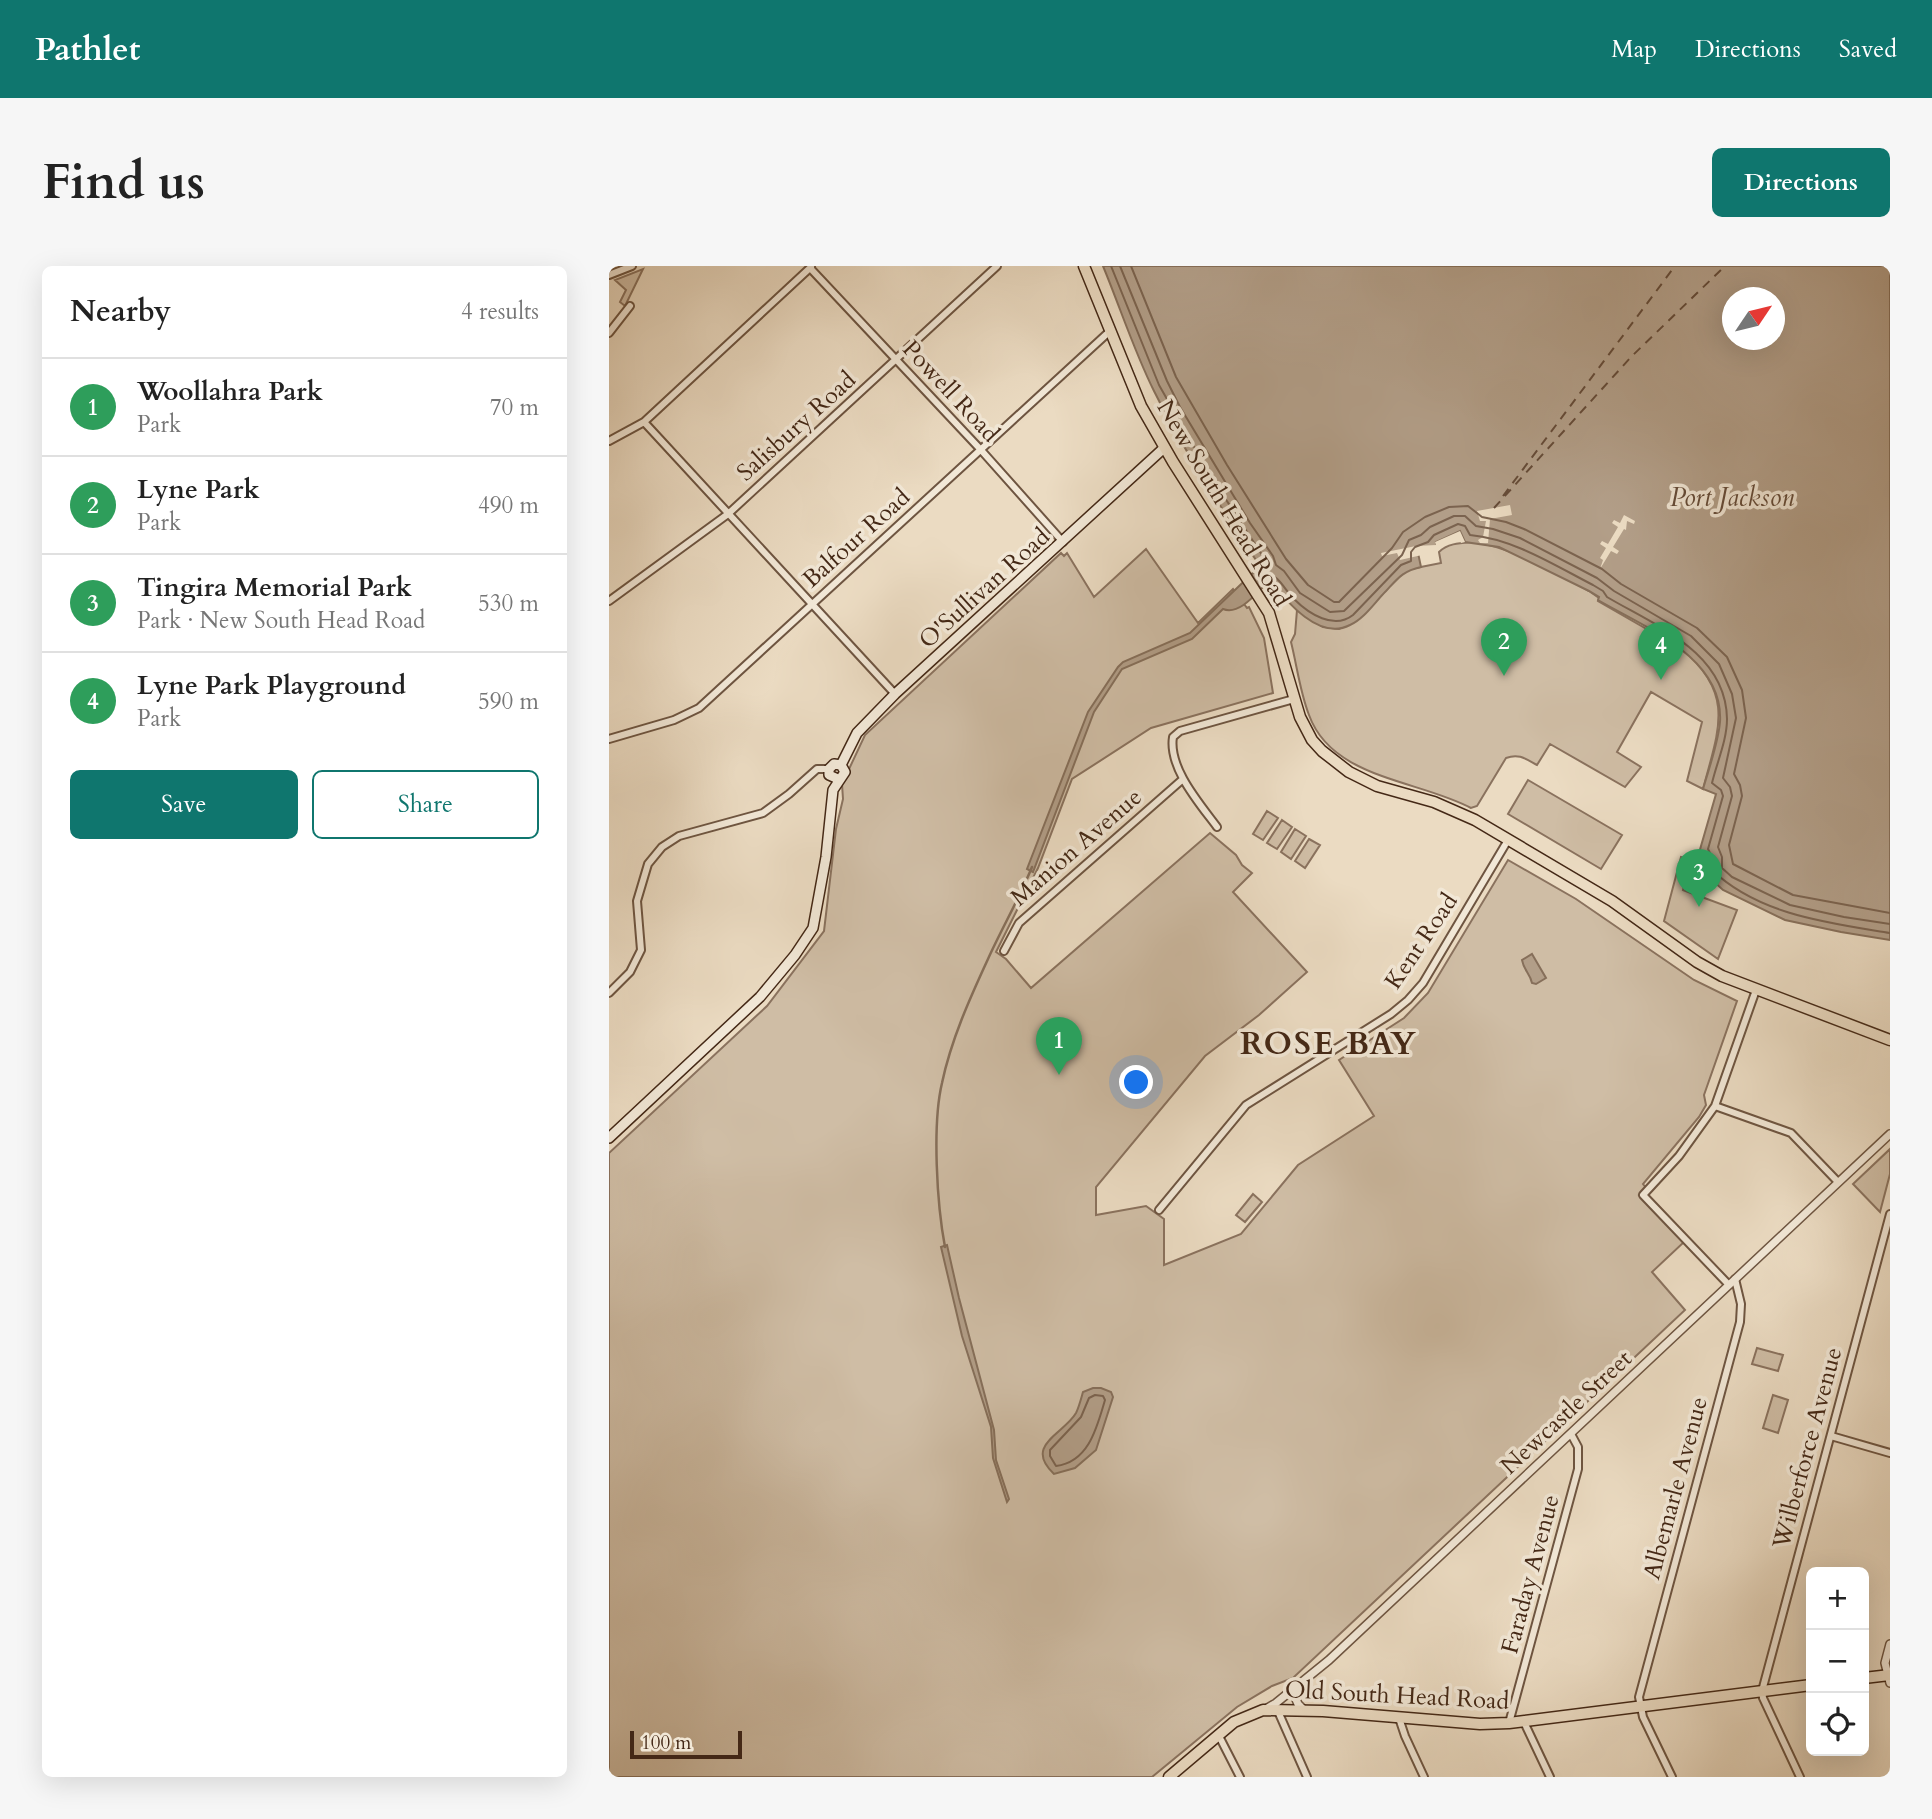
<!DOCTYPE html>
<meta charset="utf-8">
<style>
body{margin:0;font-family:Cardo,serif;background:#f6f6f6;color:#222}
.controls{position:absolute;right:21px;bottom:21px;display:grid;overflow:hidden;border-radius:10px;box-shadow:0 7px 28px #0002}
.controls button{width:63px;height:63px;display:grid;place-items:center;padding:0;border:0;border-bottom:2px solid #e0e0e0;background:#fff;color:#222;font:35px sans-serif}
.compass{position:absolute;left:1113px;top:21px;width:63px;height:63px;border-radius:50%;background:#fff;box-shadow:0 7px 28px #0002;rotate:55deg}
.scale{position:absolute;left:21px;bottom:18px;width:112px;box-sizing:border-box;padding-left:7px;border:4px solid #442816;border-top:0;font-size:19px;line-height:24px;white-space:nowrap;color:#442816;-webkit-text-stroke:5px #f2e8d7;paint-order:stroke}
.you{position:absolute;left:528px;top:817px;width:24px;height:24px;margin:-18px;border:5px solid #fff;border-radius:50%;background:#1a73e8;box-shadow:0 0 0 10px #1a73e833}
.badge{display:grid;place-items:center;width:46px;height:46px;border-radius:50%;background:#0f766e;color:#fff;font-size:23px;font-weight:700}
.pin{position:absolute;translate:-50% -58px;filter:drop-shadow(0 2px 4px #0008)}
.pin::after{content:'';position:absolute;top:37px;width:24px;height:21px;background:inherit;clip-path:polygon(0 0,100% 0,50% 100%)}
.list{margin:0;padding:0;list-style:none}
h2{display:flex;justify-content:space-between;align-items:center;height:91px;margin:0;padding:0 28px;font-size:30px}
h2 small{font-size:23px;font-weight:400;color:#767676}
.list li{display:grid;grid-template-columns:46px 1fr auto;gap:21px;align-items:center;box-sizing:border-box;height:98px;padding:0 28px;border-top:2px solid #e0e0e0}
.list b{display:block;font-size:26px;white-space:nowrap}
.list p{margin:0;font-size:23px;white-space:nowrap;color:#767676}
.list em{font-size:23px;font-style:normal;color:#767676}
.actions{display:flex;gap:14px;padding:21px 28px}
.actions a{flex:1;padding:16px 0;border:2px solid #0f766e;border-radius:10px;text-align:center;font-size:24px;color:#0f766e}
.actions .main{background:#0f766e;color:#fff}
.icon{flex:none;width:38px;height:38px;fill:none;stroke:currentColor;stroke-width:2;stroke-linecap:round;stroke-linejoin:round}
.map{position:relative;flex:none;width:1281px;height:1511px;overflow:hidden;border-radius:10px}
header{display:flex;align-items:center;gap:42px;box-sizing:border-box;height:98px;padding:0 35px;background:#0f766e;color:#fff}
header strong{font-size:33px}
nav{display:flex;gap:38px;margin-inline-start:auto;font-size:24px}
.intro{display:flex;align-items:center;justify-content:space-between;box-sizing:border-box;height:168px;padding:0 42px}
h1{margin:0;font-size:49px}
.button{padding:18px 32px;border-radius:10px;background:#0f766e;color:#fff;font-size:24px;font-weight:700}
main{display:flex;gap:42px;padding:0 42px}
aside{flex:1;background:#fff;border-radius:10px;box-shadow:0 7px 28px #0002}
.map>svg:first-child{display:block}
</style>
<header>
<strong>Pathlet</strong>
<nav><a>Map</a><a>Directions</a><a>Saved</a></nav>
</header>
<div class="intro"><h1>Find us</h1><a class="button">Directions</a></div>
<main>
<aside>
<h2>Nearby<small>4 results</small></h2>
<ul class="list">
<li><span class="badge" style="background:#2e9e5b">1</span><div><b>Woollahra Park</b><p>Park</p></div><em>70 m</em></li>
<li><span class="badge" style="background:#2e9e5b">2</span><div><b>Lyne Park</b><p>Park</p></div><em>490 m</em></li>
<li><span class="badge" style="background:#2e9e5b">3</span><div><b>Tingira Memorial Park</b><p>Park · New South Head Road</p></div><em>530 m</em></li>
<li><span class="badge" style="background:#2e9e5b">4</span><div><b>Lyne Park Playground</b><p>Park</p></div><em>590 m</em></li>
</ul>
<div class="actions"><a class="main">Save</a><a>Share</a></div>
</aside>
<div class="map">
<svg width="1281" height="1511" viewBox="0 0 1281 1511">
<rect width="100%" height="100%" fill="#ebdbc2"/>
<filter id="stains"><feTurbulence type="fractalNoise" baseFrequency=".00286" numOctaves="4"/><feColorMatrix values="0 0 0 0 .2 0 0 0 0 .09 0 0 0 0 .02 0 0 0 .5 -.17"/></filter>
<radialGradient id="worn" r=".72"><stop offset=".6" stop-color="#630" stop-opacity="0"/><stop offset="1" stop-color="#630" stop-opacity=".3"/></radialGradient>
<path fill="#cfbda5" stroke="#8a725e" stroke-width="2" d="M 34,3 L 16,40 L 11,36 L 17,24 L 6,14 Z
M 865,276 C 906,282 944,306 980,325 L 990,332 L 989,335 L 1074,384 C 1127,429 1109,465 1094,523 L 1078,515 L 1093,456 L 1042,426 L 1008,486 L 1032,501 L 1016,521 L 941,478 L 928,499 C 917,493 910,487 897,492 L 868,540 L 862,542 C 810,514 723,513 700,449 C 691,426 688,400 682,376 L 686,368 L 688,344 L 714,361 L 730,363 L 748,354 L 797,304 L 832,297 L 830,286 C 839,277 852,277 865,276 Z
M 537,283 L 589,357 L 624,323 L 638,342 L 640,341 L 655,372 L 664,427 L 542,462 L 463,513 L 429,602 L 387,686 L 397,693 L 422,722 L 601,567 L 627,589 L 633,599 L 643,607 L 624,626 L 698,706 L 650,749 L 596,790 L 487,921 L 487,949 L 537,940 L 555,953 L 555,999 L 632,968 L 689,899 L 765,850 L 730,794 L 795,752 L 819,727 L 899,594 L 967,633 L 1085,714 L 1128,735 L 1095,829 L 1097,839 L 1090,851 L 1034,918 L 1038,923 L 1030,929 L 1075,976 L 1043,1006 L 1076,1044 L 684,1412 L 663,1420 L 628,1441 L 543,1511 L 0,1511 L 0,887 L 158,740 L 215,665 L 227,563 L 234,533 L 233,518 L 256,469 L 452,287 L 455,290 L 458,287 L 485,331 Z
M 919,514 L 1013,569 L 992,603 L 899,548 Z
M 658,545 L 669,552 L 654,574 L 644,568 Z
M 673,554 L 683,561 L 668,583 L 658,577 Z
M 686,563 L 697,570 L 682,593 L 672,586 Z
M 700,573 L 711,579 L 696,602 L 686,595 Z
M 1072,591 L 1081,594 L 1074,624 L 1128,644 L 1109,693 L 1055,655 Z
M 1281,883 L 1281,908 L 1271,946 L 1244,918 Z
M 644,928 L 653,936 L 636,956 L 627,949 Z
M 1148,1082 L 1174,1089 L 1169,1105 L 1143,1098 Z
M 1164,1129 L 1179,1134 L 1169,1167 L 1154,1162 Z"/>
<path fill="#b29e88" stroke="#866f5a" stroke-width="2" fill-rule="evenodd" d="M 494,0 L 1281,0 L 1281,674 L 1232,666 L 1176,654 L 1114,624 L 1093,605 L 1097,594 L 1090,587 L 1107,528 L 1094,523 C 1100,502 1109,478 1111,456 C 1115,391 1035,361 989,334 L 990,331 L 980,325 L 890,281 L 856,276 L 851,265 L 827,276 L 828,280 L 809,287 L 812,301 C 794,305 789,312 777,325 C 766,336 755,353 741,359 C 710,375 678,336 661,314 C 649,325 631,350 614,343 L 583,373 L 513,403 L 485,446 L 424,606 L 418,603 L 479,446 L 509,401 L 514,396 L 581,367 L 651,300 C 613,244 575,185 545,125 C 525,85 511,41 494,0 ZM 1124,32 L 1166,32 L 1166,74 L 1124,74 Z
M 923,688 L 937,712 L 927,718 L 923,717 C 921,707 915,705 913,694 Z
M 338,979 L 350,1032 L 385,1164 L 387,1194 L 400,1233 L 398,1236 L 384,1192 L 382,1161 L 353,1070 L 332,981 Z
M 484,1122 L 492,1122 L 502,1126 L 504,1131 L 487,1184 L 466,1202 L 445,1208 C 414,1179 455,1168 467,1147 C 470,1141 472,1133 474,1126 Z"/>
<path fill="#ebdbc2" d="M 901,239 L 903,249 L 881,253 L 879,277 L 871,277 L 869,274 L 874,271 L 877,255 L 871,255 L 868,245 Z
M 1015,249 L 1026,255 L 1025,258 L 1018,255 L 1017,264 L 1015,263 L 1004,281 L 1010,285 L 1008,288 L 1002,285 L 991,303 L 994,294 L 991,292 L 997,282 L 991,278 L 993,275 L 999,278 L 1009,261 L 1003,257 L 1005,254 L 1011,257 Z
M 851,265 L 856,276 L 852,277 L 849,269 L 831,277 L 830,283 L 813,289 L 791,294 L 788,287 L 773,290 L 772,287 L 807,280 L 827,279 L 826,276 Z"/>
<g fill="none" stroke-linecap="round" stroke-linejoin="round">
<path stroke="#7b634f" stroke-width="2" d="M 502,0 L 550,119 L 601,209 L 657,295 L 657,306 C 671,311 675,323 685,333 C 700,348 725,364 744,349 L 792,299 L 802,295 L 802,286 L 806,281 L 819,276 L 825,269 L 849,258 L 856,260 L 861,269 C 905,273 945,299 984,319 L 994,325 L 998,331 C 1047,360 1117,386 1118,453 C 1118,474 1108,496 1103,517 L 1112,524 L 1114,530 L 1099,583 L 1104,593 L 1103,604 C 1150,649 1220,657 1281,667
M 511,0 L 558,115 L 571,141 L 641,257 L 664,290 L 667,299 L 675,305 L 691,327 L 721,346 L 735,345 L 793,289 L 800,274 L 812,269 L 821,261 L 845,250 L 856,250 L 867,260 L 884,263 L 911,272 L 988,312 L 1005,325 L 1082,370 L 1110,398 L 1123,428 L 1127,452 L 1114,512 L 1121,521 L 1123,530 L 1109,581 L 1113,591 L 1113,602 L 1123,611 L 1181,639 L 1235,651 L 1281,658
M 522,0 L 567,111 L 618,199 L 677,293 L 699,319 L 725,336 L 730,336 L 783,282 L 794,266 L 816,251 L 840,241 L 859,240 L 873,251 L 897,256 L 915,263 L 993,303 L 1012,318 L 1088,362 L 1118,391 L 1133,424 L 1137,452 L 1125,508 L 1131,519 L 1133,530 L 1120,579 L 1124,598 L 1184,629 L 1281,647
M 486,1129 L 494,1130 L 496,1134 C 488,1161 480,1196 447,1200 L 441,1190 L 441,1184 L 472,1151 L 480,1132 Z"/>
<path stroke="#866f5a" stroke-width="2.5" d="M 336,981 C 328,939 323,859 333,817 C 342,774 361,732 379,693 C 393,662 410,633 423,601"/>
<path stroke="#654b38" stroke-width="2" stroke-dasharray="9 7" stroke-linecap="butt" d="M 894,230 L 1066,0
M 885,242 L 1022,91 L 1116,0"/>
<defs>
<path id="minor" d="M 201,2 L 372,184 L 454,276
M 0,9 L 23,0
M 0,67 L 21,40
M 35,156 L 286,428
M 0,175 L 35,156 L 202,1
M 0,335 L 119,248 L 388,0
M 0,473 L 65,454 L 90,442 L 501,65
M 608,561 C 591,538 559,502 564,471 L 571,465 L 685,433
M 395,685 L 410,657 L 574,513
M 0,727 L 21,706 L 32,684 L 28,635 L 39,598 L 53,581 L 70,570 L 154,547 L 180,528 L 208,503 L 220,503
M 1106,840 L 1182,867 L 1229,916
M 550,944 L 637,839 L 782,748 L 799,734 L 814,717 L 899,574
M 1120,1019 L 1034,929 L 1070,890 L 1106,840 L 1147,724
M 1222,1170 L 1281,1187
M 668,1443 L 698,1511
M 790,1452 L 796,1470 L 815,1511
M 915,1456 L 941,1511
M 900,1457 L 969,1203 L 969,1181 L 962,1168
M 610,1470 L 631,1511
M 1063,1511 L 1034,1451 L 1030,1431 L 1131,1056 L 1132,1038 L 1126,1013
M 1191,1511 L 1154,1432 L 1153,1425 L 1281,948"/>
<path id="tertiary" d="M 1281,1378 L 1276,1397 L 1281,1417
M 695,1419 L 686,1431 L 689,1438 L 695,1444
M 655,1444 L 667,1437 L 720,1394 L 1281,868"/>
<path id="secondary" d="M 232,499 L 248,467 L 286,428 L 555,182
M 0,872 L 151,731 L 186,689 L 204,662 L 217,591 L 224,524 L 236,506 L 232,499 L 225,498 L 220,503 L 220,509 L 229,513"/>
<path id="primary" d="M 475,0 L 532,140 L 564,196 L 660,347 L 691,451 L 703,474 L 713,485 L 740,506 L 768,520 L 825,536 L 866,554 L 1003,635 L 1088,696 L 1113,710 L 1281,774
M 1255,1412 L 1281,1409
M 560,1511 L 625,1456 L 654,1444 L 714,1445 L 871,1458 L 900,1457 L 1202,1419"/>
</defs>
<use href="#minor" stroke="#6e5541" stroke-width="10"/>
<use href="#tertiary" stroke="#6e5541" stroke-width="10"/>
<use href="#secondary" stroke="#442816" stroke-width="12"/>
<use href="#primary" stroke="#442816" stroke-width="13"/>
<use href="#minor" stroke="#f2e8d7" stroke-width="6"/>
<use href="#tertiary" stroke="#f2e8d7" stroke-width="7"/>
<use href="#secondary" stroke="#f2e8d7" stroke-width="9"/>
<use href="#primary" stroke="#ebdbc2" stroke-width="10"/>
</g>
<g text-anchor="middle" stroke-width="7" stroke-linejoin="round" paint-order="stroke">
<g font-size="24" fill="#442816" stroke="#f2e8d7">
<text transform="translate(342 125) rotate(47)" y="8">Powell Road</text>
<text transform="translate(187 160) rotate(-42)" y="8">Salisbury Road</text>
<text transform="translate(615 237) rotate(59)" y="8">New South Head Road</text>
<text transform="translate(247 272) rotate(-42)" y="8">Balfour Road</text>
<text transform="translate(375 322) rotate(-42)" y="8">O'Sullivan Road</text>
<text transform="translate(467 581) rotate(-41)" y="8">Manion Avenue</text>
<text transform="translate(812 675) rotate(-56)" y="8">Kent Road</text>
<text transform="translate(957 1146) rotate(-43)" y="8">Newcastle Street</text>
<text transform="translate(1198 1182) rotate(-75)" y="8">Wilberforce Avenue</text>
<text transform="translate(1066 1222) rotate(-75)" y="8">Albemarle Avenue</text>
<text transform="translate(921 1308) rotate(-75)" y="8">Faraday Avenue</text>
<text transform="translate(788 1429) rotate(3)" y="8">Old South Head Road</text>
</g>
<g font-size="26" font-style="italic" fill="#654b38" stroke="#f2e8d7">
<text x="1123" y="240">Port Jackson</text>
</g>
<g font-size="32" font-weight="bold" letter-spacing="2" fill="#442816" stroke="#f2e8d7">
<text x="720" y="788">ROSE BAY</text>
</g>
</g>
<rect width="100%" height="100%" filter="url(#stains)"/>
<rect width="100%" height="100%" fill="url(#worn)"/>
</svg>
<div class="controls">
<button>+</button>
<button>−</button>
<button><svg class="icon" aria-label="locate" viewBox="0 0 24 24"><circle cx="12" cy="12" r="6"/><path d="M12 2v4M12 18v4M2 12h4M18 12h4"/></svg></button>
</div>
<svg class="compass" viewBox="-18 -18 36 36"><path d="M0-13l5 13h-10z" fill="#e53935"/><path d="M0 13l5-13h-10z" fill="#767676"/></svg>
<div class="scale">100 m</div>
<div class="you"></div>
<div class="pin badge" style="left:450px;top:809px;background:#2e9e5b">1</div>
<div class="pin badge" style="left:895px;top:410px;background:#2e9e5b">2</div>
<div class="pin badge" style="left:1090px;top:641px;background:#2e9e5b">3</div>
<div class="pin badge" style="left:1052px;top:414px;background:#2e9e5b">4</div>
</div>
</main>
